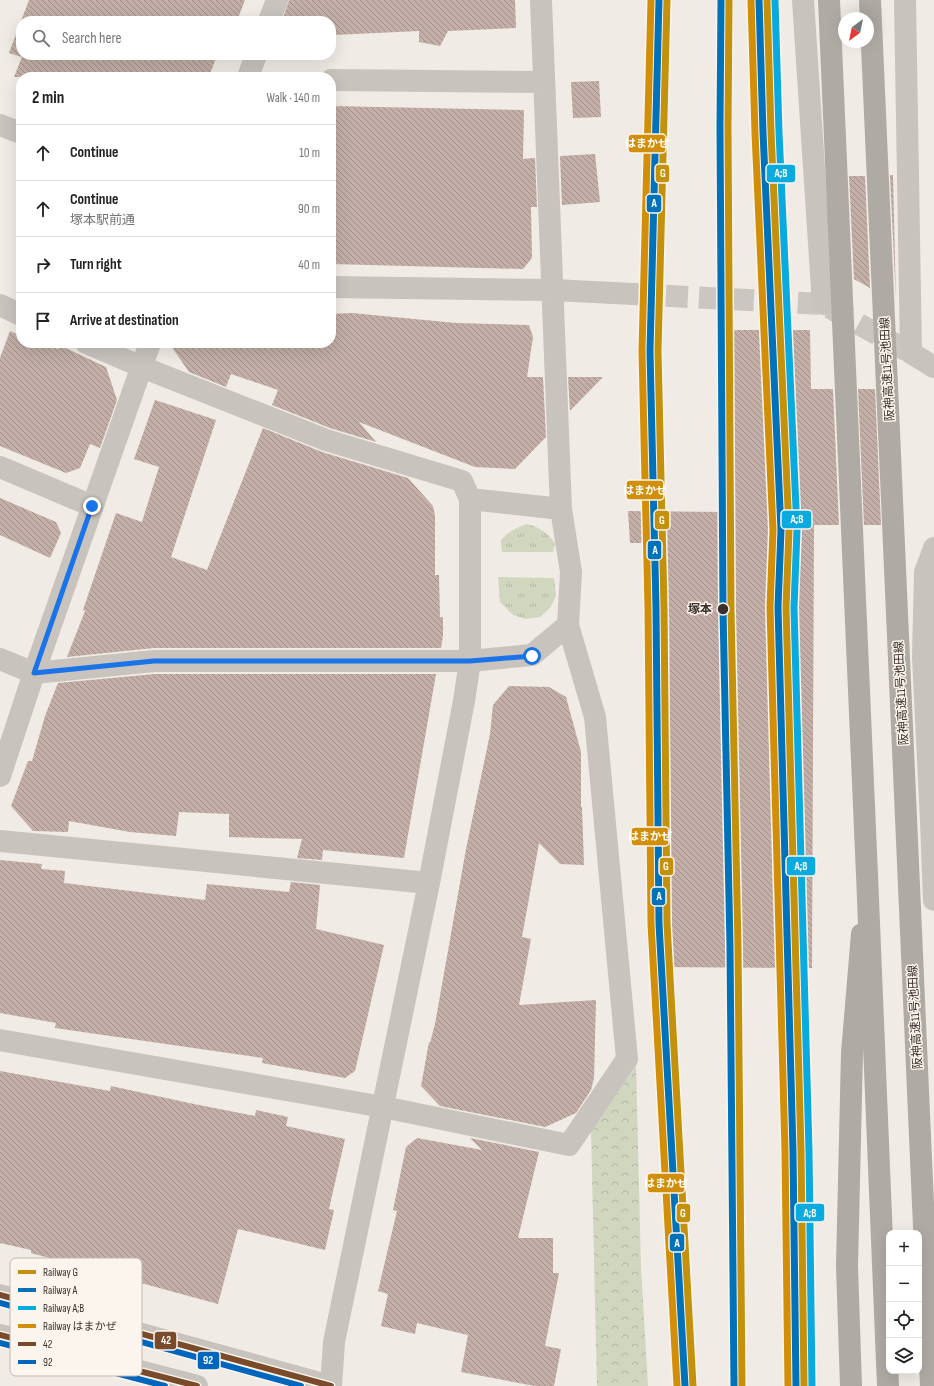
<!DOCTYPE html>
<meta charset="utf-8">
<style>
body{margin:0;font-family:"Sofia Sans Condensed","Noto Sans JP",sans-serif;background:#f2f2f2;color:#222}
.controls{position:absolute;right:12px;bottom:12px;display:grid;overflow:hidden;border-radius:8px;box-shadow:0 4px 16px #0002}
.controls button{width:36px;height:36px;display:grid;place-items:center;padding:0;border:0;border-bottom:1px solid #e0e0e0;background:#fff;color:#222;font:20px sans-serif}
.compass{position:absolute;left:838px;top:12px;width:36px;height:36px;border-radius:50%;background:#fff;box-shadow:0 4px 16px #0002;rotate:213deg}
.stop{position:absolute;width:12px;height:12px;margin:-9px;border:3px solid #1a73e8;border-radius:50%;background:#fff}
.stop.end{background:#1a73e8;border-color:#fff;box-shadow:0 1px 4px #0008}
.list{margin:0;padding:0;list-style:none}
h2{display:flex;justify-content:space-between;align-items:center;height:52px;margin:0;padding:0 16px;font-size:17px}
h2 small{font-size:13px;font-weight:400;color:#767676}
.list li{display:grid;grid-template-columns:26px 1fr auto;gap:12px;align-items:center;box-sizing:border-box;height:56px;padding:0 16px;border-top:1px solid #e0e0e0}
.list b{display:block;font-size:15px;white-space:nowrap}
.list p{margin:0;font-size:13px;white-space:nowrap;color:#767676}
.list em{font-size:13px;font-style:normal;color:#767676}
.icon{flex:none;width:22px;height:22px;fill:none;stroke:currentColor;stroke-width:2;stroke-linecap:round;stroke-linejoin:round}
.map{position:relative;flex:none;width:934px;height:1386px;overflow:hidden}
.search{position:absolute;background:#fff;box-shadow:0 4px 16px #0002;left:16px;top:16px;width:320px;height:44px;display:flex;align-items:center;gap:10px;box-sizing:border-box;padding:0 14px;border-radius:16px;color:#767676;font-size:15px}
.panel{position:absolute;background:#fff;box-shadow:0 4px 16px #0002;left:16px;top:72px;width:320px;height:276px;border-radius:16px}
.map>svg:first-child{display:block}
</style>
<div class="map">
<svg width="934" height="1386" viewBox="0 0 934 1386">
<defs>
<pattern id="grass-tufts" width="24" height="20" patternUnits="userSpaceOnUse"><rect width="24" height="20" fill="#d1d6bf"/><path d="M3 7l-1-3M5 7V3M7 7l1-3M15 17l-1-3M17 17v-4M19 17l1-3" fill="none" stroke="#b4b8a4"/></pattern>
<pattern id="park-crowns" width="20" height="18" patternUnits="userSpaceOnUse"><rect width="20" height="18" fill="#d1d6bf"/><path d="M2 6a3 3 0 1 1 6 0M12 15a3 3 0 1 1 6 0" fill="none" stroke="#b4b8a4"/></pattern>
<pattern id="building-back-hatch" width="6" height="6" patternUnits="userSpaceOnUse"><rect width="6" height="6" fill="#c3afa7"/><path d="M-1 5l2 2M0 0l6 6M5-1l2 2" fill="none" stroke="#a08f88"/></pattern>
</defs>
<rect width="100%" height="100%" fill="#f0ebe5"/>
<path fill="url(#grass-tufts)" d="M 527,524 C 539,527 548,533 555,543 L 553,552 L 502,552 L 501,540 C 509,531 516,528 527,524 Z
M 498,577 L 554,578 L 556,595 L 551,607 L 540,617 L 526,619 L 513,615 L 500,602 Z"/>
<path fill="url(#park-crowns)" d="M 636,1066 L 641,1268 L 648,1386 L 597,1386 L 591,1131 Z"/>
<path fill="url(#building-back-hatch)" d="M 29,0 L 245,0 L 237,21 L 21,21 Z
M 289,0 L 515,0 L 516,28 L 448,31 L 440,46 L 419,42 L 419,31 L 334,35 L 331,43 L 331,21 L 282,21 Z
M 21,21 L 21,55 L 225,55 L 224,58 L 217,55 L 209,77 L 14,77 L 22,57 L 9,53 Z
M 284,55 L 327,55 L 326,58 L 285,57 Z
M 599,81 L 601,117 L 573,118 L 571,82 Z
M 331,106 L 524,110 L 523,159 L 535,158 L 537,207 L 531,207 L 532,258 L 523,269 L 331,264 Z
M 595,154 L 600,202 L 562,205 L 560,156 Z
M 890,175 L 893,175 L 896,303 L 896,302 Z
M 849,176 L 865,176 L 870,288 L 854,279 Z
M 352,313 L 456,323 L 529,325 L 533,337 L 527,377 L 543,377 L 546,437 L 515,469 L 475,467 L 359,422 L 376,442 L 330,428 L 272,405 L 278,390 L 231,374 L 226,387 L 189,372 L 169,343 L 331,343 L 331,314 Z
M 722,330 L 810,330 L 811,389 L 833,389 L 839,525 L 814,525 L 812,968 L 658,967 L 659,703 L 647,704 L 648,543 L 630,543 L 628,511 L 724,512 Z
M 10,331 L 21,336 L 21,343 L 41,343 L 58,349 L 59,345 L 106,367 L 117,400 L 100,448 L 90,444 L 80,468 L 66,473 L 0,446 L 0,358 Z
M 568,377 L 603,377 L 570,411 Z
M 858,389 L 875,389 L 881,525 L 864,525 Z
M 155,400 L 216,420 L 171,557 L 207,570 L 263,428 L 322,452 L 408,478 L 433,506 L 435,516 L 435,575 L 439,575 L 440,617 L 443,617 L 443,636 L 441,648 L 154,648 L 67,657 L 85,611 L 83,610 L 116,513 L 142,522 L 159,467 L 134,459 Z
M 0,498 L 56,522 L 61,533 L 50,558 L 0,535 Z
M 155,674 L 436,674 L 404,858 L 323,850 L 322,860 L 297,858 L 302,839 L 229,837 L 229,814 L 179,812 L 176,836 L 130,832 L 69,821 L 68,832 L 33,831 L 11,806 L 28,761 L 32,761 L 45,716 L 58,683 Z
M 509,686 L 549,687 L 566,697 L 581,752 L 581,807 L 582,807 L 584,865 L 560,864 L 539,843 L 522,937 L 531,939 L 519,1005 L 596,1000 L 594,1078 L 591,1090 L 576,1113 L 545,1127 L 440,1106 L 421,1086 L 429,1042 L 430,1043 L 435,1024 L 466,849 L 490,734 L 493,705 Z
M 0,860 L 42,864 L 41,869 L 65,871 L 64,883 L 205,900 L 207,884 L 289,892 L 291,882 L 320,885 L 316,929 L 384,945 L 355,1071 L 345,1078 L 262,1063 L 263,1058 L 55,1028 L 56,1023 L 0,1013 Z
M 0,1071 L 110,1091 L 111,1086 L 189,1103 L 255,1116 L 256,1110 L 288,1117 L 286,1126 L 345,1139 L 329,1209 L 334,1210 L 325,1250 L 238,1229 L 218,1304 L 31,1253 L 31,1250 L 0,1243 Z
M 417,1138 L 482,1150 L 470,1138 L 539,1152 L 518,1238 L 553,1238 L 553,1273 L 559,1273 L 545,1346 L 561,1349 L 554,1386 L 535,1386 L 461,1372 L 468,1335 L 417,1323 L 415,1334 L 381,1326 L 388,1294 L 378,1291 L 397,1211 L 393,1210 L 406,1147 Z"/>
<g fill="none" stroke-linecap="round" stroke-linejoin="round">
<path stroke="#ccc6c0" stroke-width="22" stroke-dasharray="22 11" stroke-linecap="butt" d="M 633,294 L 823,304 L 911,353"/>
<path stroke="#c9c3be" stroke-width="22" d="M 34,673 L 154,661 L 470,661"/>
<path stroke="#c9c3be" stroke-width="22" d="M 803,0 L 823,304
M 905,0 L 911,353 L 934,367
M 269,21 L 277,0
M 248,77 L 256,55
M 331,80 L 544,82
M 0,125 L 21,133
M 331,287 L 553,290 L 633,294
M 0,305 L 21,315
M 86,343 L 142,367 L 326,440 L 462,481 L 470,499 L 470,661 L 464,701 L 429,883 L 334,1342 L 331,1386
M 0,467 L 92,506
M 470,499 L 561,509
M 0,659 L 34,673
M 470,661 L 532,655 L 568,625 L 571,572 L 561,509 L 541,0
M 0,776 L 34,673 L 150,343
M 931,822 L 934,900
M 0,841 L 429,883
M 0,1040 L 383,1107 L 569,1145 L 627,1059 L 595,717 L 568,625"/>
<path stroke="#c9c3be" stroke-width="22" d="M 934,548 L 925,572 L 923,657 L 931,822 L 934,823
M 0,1295 L 331,1386
M 0,1335 L 197,1386"/>
<path stroke="#afaaa4" stroke-width="22" d="M 851,1386 L 847,1266 L 852,1053 L 862,934"/>
<path stroke="#b1aca8" stroke-width="3" stroke-dasharray="1 3" stroke-linecap="butt" d="M 792,1386 L 801,1151"/>
<path stroke="#afaaa4" stroke-width="22" d="M 829,0 L 867,875 L 888,1386
M 870,0 L 931,1386"/>
<defs>
<path id="bus-1" d="M 0,1295 L 331,1386
M 0,1335 L 197,1386"/>
<path id="bus-2" d="M 0,1303 L 301,1386
M 0,1343 L 165,1386"/>
</defs>
<use href="#bus-1" stroke="#fbf5ee" stroke-width="9"/>
<use href="#bus-2" stroke="#fbf5ee" stroke-width="9"/>
<use href="#bus-1" stroke="#7a4b2a" stroke-width="6"/>
<use href="#bus-2" stroke="#0065bd" stroke-width="6"/>
<defs>
<path id="rail-1" d="M 667,0 L 658,351 L 664,607 L 667,924 L 693,1386
M 729,0 L 728,127 L 731,610 L 738,946 L 742,1386
M 767,0 L 771,132 L 789,530 L 786,607 L 801,1151 L 804,1386"/>
<path id="rail-2" d="M 659,0 L 650,351 L 656,607 L 659,924 L 685,1386
M 721,0 L 720,127 L 723,610 L 730,946 L 734,1386
M 759,0 L 763,132 L 781,530 L 778,607 L 793,1151 L 796,1386"/>
<path id="rail-3" d="M 775,0 L 779,132 L 797,530 L 794,607 L 809,1151 L 812,1386"/>
<path id="rail-4" d="M 651,0 L 642,351 L 648,607 L 651,924 L 677,1386
M 751,0 L 755,133 L 773,530 L 770,607 L 785,1151 L 788,1386"/>
</defs>
<use href="#rail-1" stroke="#fbf5ee" stroke-width="10"/>
<use href="#rail-2" stroke="#fbf5ee" stroke-width="10"/>
<use href="#rail-3" stroke="#fbf5ee" stroke-width="10"/>
<use href="#rail-4" stroke="#fbf5ee" stroke-width="10"/>
<use href="#rail-1" stroke="#c4910d" stroke-width="7"/>
<use href="#rail-2" stroke="#0072ba" stroke-width="7"/>
<use href="#rail-3" stroke="#09aadf" stroke-width="7"/>
<use href="#rail-4" stroke="#d18e09" stroke-width="7"/>
</g>
<g fill="none" stroke-linecap="round" stroke-linejoin="round">
<path stroke="#1a73e8" stroke-width="5" d="M 92,506 L 34,673 L 154,661 L 470,661 L 532,656"/>
</g>
<circle fill="#3b302b" stroke="#fbf5ee" stroke-width="1.5" cx="723" cy="609" r="6"/>
<g text-anchor="middle" stroke-width="3" stroke-linejoin="round" paint-order="stroke">
<g font-size="12" fill="#3b302b" stroke="#fbf5ee">
<text transform="translate(887 369) rotate(-93)" y="4">阪神高速11号池田線</text>
<text transform="translate(901 693) rotate(-93)" y="4">阪神高速11号池田線</text>
<text transform="translate(915 1017) rotate(-93)" y="4">阪神高速11号池田線</text>
</g>
<g font-size="12" font-weight="bold" fill="#3b302b" stroke="#fbf5ee" text-anchor="end">
<text x="712" y="613">塚本</text>
</g>
</g>
<rect x="10" y="1258" width="132" height="118" rx="6" fill="#fbf5ee" stroke="#c1bab4" stroke-width="1"/>
<rect x="18" y="1270" width="18" height="4" fill="#c4910d"/>
<rect x="18" y="1288" width="18" height="4" fill="#0072ba"/>
<rect x="18" y="1306" width="18" height="4" fill="#09aadf"/>
<rect x="18" y="1324" width="18" height="4" fill="#d18e09"/>
<rect x="18" y="1342" width="18" height="4" fill="#7a4b2a"/>
<rect x="18" y="1360" width="18" height="4" fill="#0065bd"/>
<g font-size="11" fill="#3b302b">
<text x="43" y="1276">Railway G</text>
<text x="43" y="1294">Railway A</text>
<text x="43" y="1312">Railway A;B</text>
<text x="43" y="1330">Railway はまかぜ</text>
<text x="43" y="1348">42</text>
<text x="43" y="1366">92</text>
</g>
<g stroke="#fbf5ee" stroke-width="1.5">
<rect x="628" y="134" width="38" height="19" rx="4" fill="#d18e09"/>
<rect x="766" y="164" width="30" height="19" rx="4" fill="#09aadf"/>
<rect x="655" y="164" width="15" height="19" rx="4" fill="#c4910d"/>
<rect x="646" y="194" width="16" height="19" rx="4" fill="#0072ba"/>
<rect x="626" y="480" width="38" height="20" rx="4" fill="#d18e09"/>
<rect x="781" y="510" width="31" height="19" rx="4" fill="#09aadf"/>
<rect x="654" y="510" width="16" height="20" rx="4" fill="#c4910d"/>
<rect x="647" y="540" width="15" height="20" rx="4" fill="#0072ba"/>
<rect x="631" y="827" width="38" height="19" rx="4" fill="#d18e09"/>
<rect x="786" y="856" width="30" height="20" rx="4" fill="#09aadf"/>
<rect x="659" y="857" width="15" height="19" rx="4" fill="#c4910d"/>
<rect x="651" y="887" width="15" height="19" rx="4" fill="#0072ba"/>
<rect x="647" y="1173" width="38" height="20" rx="4" fill="#d18e09"/>
<rect x="795" y="1203" width="30" height="19" rx="4" fill="#09aadf"/>
<rect x="676" y="1203" width="15" height="20" rx="4" fill="#c4910d"/>
<rect x="669" y="1233" width="16" height="19" rx="4" fill="#0072ba"/>
<rect x="154" y="1331" width="23" height="19" rx="4" fill="#7a4b2a"/>
<rect x="197" y="1351" width="23" height="19" rx="4" fill="#0065bd"/>
</g>
<g font-size="11" text-anchor="middle" font-weight="bold" fill="#fff">
<text x="647" y="147">はまかぜ</text>
<text x="781" y="177">A;B</text>
<text x="663" y="177">G</text>
<text x="654" y="207">A</text>
<text x="645" y="494">はまかぜ</text>
<text x="797" y="523">A;B</text>
<text x="662" y="524">G</text>
<text x="655" y="554">A</text>
<text x="650" y="840">はまかぜ</text>
<text x="801" y="870">A;B</text>
<text x="666" y="870">G</text>
<text x="659" y="900">A</text>
<text x="666" y="1187">はまかぜ</text>
<text x="810" y="1217">A;B</text>
<text x="683" y="1217">G</text>
<text x="677" y="1247">A</text>
<text x="166" y="1344">42</text>
<text x="208" y="1364">92</text>
</g>
</svg>
<div class="controls">
<button>+</button>
<button>−</button>
<button><svg class="icon" aria-label="locate" viewBox="0 0 24 24"><circle cx="12" cy="12" r="6"/><path d="M12 2v4M12 18v4M2 12h4M18 12h4"/></svg></button>
<button><svg class="icon" aria-label="layers" viewBox="0 0 24 24"><path d="M12 4l9 5-9 5-9-5zM3 14l9 5 9-5"/></svg></button>
</div>
<svg class="compass" viewBox="-18 -18 36 36"><path d="M0-13l5 13h-10z" fill="#e53935"/><path d="M0 13l5-13h-10z" fill="#767676"/></svg>
<div class="stop" style="left:532px;top:656px"></div>
<div class="stop end" style="left:92px;top:506px"></div>
<div class="search"><svg class="icon" aria-label="search" viewBox="0 0 24 24"><circle cx="10" cy="10" r="6"/><path d="M15 15l6 6"/></svg>Search here</div>
<section class="panel">
<h2>2 min<small>Walk · 140 m</small></h2>
<ul class="list">
<li><svg class="icon" aria-label="ahead" viewBox="0 0 24 24"><path d="M12 20V5M6 11l6-6 6 6"/></svg><div><b>Continue</b></div><em>10 m</em></li>
<li><svg class="icon" aria-label="ahead" viewBox="0 0 24 24"><path d="M12 20V5M6 11l6-6 6 6"/></svg><div><b>Continue</b><p>塚本駅前通</p></div><em>90 m</em></li>
<li><svg class="icon" aria-label="right" viewBox="0 0 24 24"><path d="M7 20v-9h11M14 6l5 5-5 5"/></svg><div><b>Turn right</b></div><em>40 m</em></li>
<li><svg class="icon" aria-label="arrive" viewBox="0 0 24 24"><path d="M6 21V4h12l-3 4 3 4H6"/></svg><div><b>Arrive at destination</b></div></li>
</ul>
</section>
</div>
